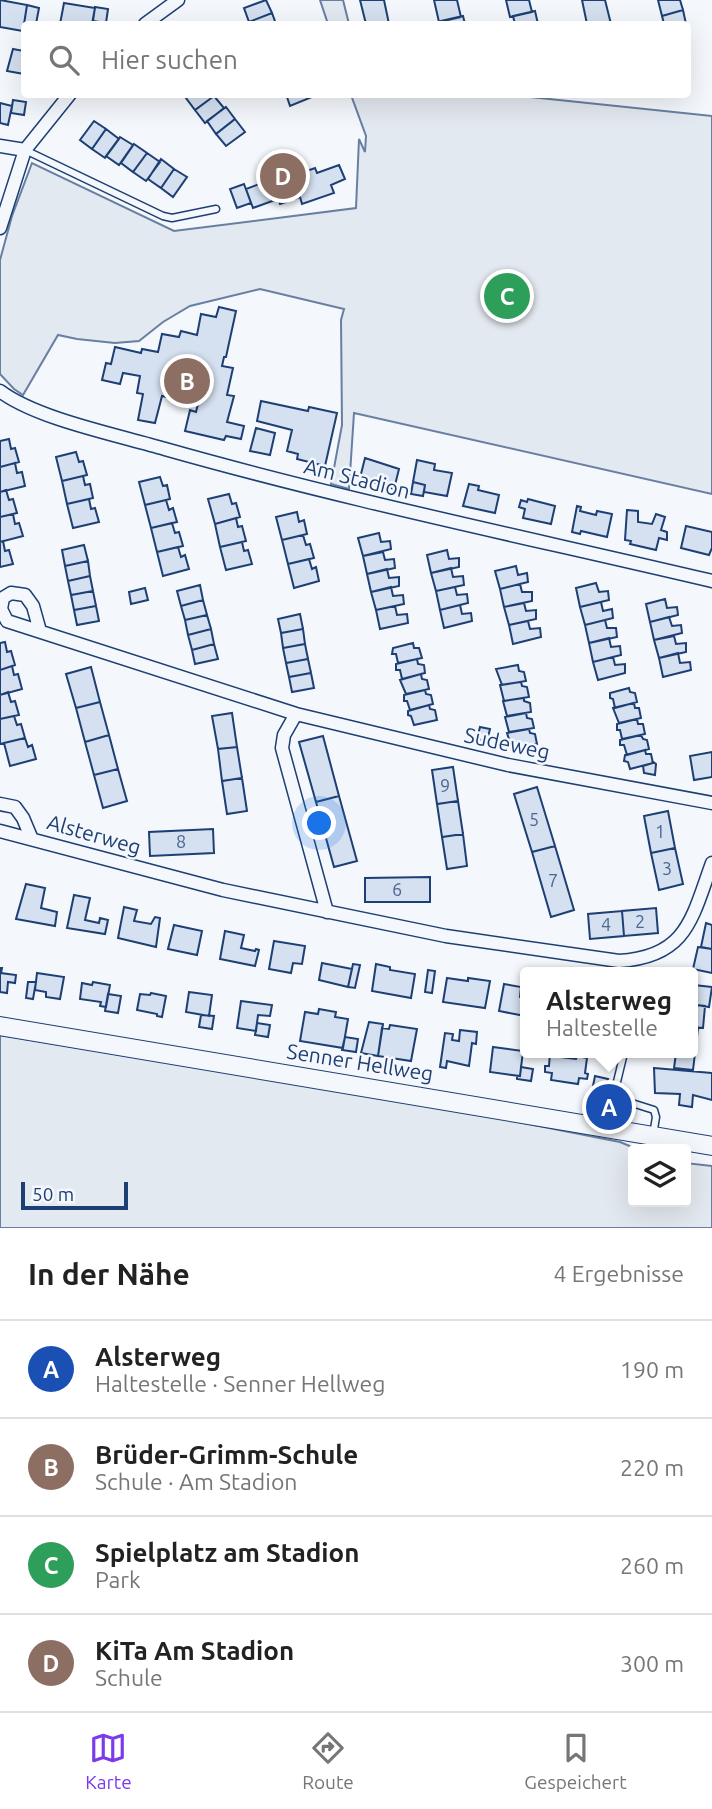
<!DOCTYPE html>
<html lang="de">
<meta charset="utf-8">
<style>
body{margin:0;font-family:Ubuntu,sans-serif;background:#f6f6f6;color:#222}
.controls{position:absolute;right:21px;bottom:21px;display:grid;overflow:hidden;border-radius:7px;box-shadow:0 7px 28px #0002}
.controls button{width:63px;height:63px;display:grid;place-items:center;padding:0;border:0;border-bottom:2px solid #e0e0e0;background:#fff;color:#222;font:35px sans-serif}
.scale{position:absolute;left:21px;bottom:18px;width:107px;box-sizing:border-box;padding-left:7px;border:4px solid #1d3f73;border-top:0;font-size:19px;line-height:24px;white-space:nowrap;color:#1d3f73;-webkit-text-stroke:5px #f4f7fb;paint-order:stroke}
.you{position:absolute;left:320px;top:824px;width:24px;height:24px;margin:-18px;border:5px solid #fff;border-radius:50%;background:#1a73e8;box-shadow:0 0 0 10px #1a73e833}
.badge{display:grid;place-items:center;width:46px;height:46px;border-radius:50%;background:#7c3aed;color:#fff;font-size:23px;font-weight:700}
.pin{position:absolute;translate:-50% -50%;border:4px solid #fff;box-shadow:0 2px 7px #0006}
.popup{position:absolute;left:520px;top:967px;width:178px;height:91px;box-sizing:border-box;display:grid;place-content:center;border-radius:7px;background:#fff;filter:drop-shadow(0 2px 5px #0005);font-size:23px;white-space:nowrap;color:#767676}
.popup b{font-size:26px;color:#222}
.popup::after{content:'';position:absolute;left:50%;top:100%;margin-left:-14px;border:14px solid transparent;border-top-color:#fff}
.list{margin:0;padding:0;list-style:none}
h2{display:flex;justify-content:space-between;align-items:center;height:91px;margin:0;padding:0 28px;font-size:30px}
h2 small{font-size:23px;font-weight:400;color:#767676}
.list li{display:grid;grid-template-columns:46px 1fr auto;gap:21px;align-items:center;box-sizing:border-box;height:98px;padding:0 28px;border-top:2px solid #e0e0e0}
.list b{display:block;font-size:26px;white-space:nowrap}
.list p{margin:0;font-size:23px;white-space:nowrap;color:#767676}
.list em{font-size:23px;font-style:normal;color:#767676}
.icon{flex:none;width:38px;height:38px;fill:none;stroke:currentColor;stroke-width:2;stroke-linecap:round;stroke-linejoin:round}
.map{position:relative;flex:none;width:712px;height:1228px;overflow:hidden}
.search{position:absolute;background:#fff;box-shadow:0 7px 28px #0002;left:21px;right:21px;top:21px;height:77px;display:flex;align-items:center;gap:18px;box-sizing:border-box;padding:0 24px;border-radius:7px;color:#767676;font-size:26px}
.sheet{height:483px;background:#fff}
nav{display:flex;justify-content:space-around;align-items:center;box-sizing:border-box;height:98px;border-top:2px solid #e0e0e0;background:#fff;font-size:19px;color:#767676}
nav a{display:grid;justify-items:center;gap:4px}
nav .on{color:#7c3aed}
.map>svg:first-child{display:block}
</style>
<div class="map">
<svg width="712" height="1228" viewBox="0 0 712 1228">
<rect width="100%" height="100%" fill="#f4f7fb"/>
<path fill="#e3e9f0" stroke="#687fa3" stroke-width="2" d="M 320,0 L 343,0 L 349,24 L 328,24 Z
M 351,95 L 511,95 L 712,116 L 712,494 L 354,413 L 349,489 L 331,484 L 342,425 L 341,320 L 344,309 L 260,289 L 190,306 L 163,322 L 139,341 L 115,343 L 77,339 L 58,335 L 23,395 L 14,389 L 0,374 L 0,260 L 12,216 L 32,163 L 174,231 L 356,208 L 359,139 L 365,152 L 366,136 Z
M 0,1035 L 478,1114 L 620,1142 L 637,1149 L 633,1149 L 633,1202 L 686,1202 L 686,1163 L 712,1166 L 712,1228 L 0,1228 Z"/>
<path fill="#d5e0f0" stroke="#1d3f73" stroke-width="2" d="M 0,0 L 27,5 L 23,31 L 0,27 Z
M 266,0 L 272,13 L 249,22 L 244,8 Z
M 360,0 L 384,0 L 389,24 L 366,24 Z
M 434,0 L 457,0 L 461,17 L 439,22 Z
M 506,0 L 529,0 L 532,12 L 510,17 Z
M 582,0 L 605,0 L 611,24 L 587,24 Z
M 658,0 L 680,0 L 683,10 L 662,16 Z
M 64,3 L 95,8 L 92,24 L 60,24 Z
M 27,5 L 39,8 L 36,24 L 24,24 Z
M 95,7 L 108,9 L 106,23 L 93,21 Z
M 683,10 L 686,24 L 664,24 L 662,16 Z
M 535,11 L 538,24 L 515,24 L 513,16 Z
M 272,13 L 276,24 L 250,24 L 249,22 Z
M 463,16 L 465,24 L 442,24 L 441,21 Z
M 13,49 L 24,51 L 24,74 L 7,71 Z
M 190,94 L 213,94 L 214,96 L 195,110 L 186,98 Z
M 286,94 L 311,94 L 312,97 L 290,106 Z
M 214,96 L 224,108 L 205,123 L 195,110 Z
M 13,100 L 26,102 L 24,115 L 11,113 Z
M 0,103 L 12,106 L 8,125 L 0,123 Z
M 226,107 L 235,119 L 216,134 L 207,121 Z
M 235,119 L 245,132 L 226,146 L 216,134 Z
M 94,121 L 106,129 L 92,149 L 80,140 Z
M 106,129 L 119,139 L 105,158 L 92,149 Z
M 120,137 L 133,145 L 119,165 L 106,156 Z
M 134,144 L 147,153 L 133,172 L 121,163 Z
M 147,153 L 160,162 L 146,181 L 133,172 Z
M 161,159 L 174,169 L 161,188 L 148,179 Z
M 339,165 L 345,179 L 331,185 L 334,193 L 302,204 L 300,197 L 280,204 L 269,175 L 290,167 L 293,176 L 315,168 L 317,173 Z
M 174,169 L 187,177 L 173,197 L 161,188 Z
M 270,180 L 278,199 L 253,208 L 246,189 Z
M 244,184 L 251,203 L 237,208 L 230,189 Z
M 219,307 L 236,311 L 226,357 L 224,357 L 222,366 L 233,368 L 227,395 L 234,396 L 227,422 L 244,426 L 241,439 L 226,436 L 224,440 L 185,431 L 190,410 L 196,412 L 200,396 L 191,395 L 190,402 L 162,396 L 155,423 L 138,420 L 143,394 L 137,393 L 140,376 L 123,373 L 120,384 L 102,380 L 106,363 L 111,364 L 115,347 L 141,353 L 142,349 L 158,352 L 162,334 L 179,337 L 181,331 L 197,335 L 201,314 L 216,317 Z
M 261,401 L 308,411 L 309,407 L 337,413 L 325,466 L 297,459 L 298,454 L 287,451 L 292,430 L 257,421 Z
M 256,428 L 275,433 L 270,455 L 250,451 Z
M 9,439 L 11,449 L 15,448 L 19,462 L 0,467 L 0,441 Z
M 76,452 L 79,462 L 83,461 L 87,475 L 62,481 L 56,457 Z
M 365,458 L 399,469 L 394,489 L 360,478 Z
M 417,460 L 435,464 L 434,470 L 452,473 L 447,496 L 424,492 L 425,485 L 413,482 Z
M 15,463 L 17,473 L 22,472 L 25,486 L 0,492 L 0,467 Z
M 83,476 L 85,485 L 90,484 L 93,498 L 67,504 L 62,481 Z
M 160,477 L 163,486 L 167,485 L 170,499 L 145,505 L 139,482 Z
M 413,482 L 425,485 L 423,496 L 411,494 Z
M 469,484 L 479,486 L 478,490 L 499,495 L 495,513 L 463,506 Z
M 6,490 L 9,500 L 13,499 L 17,513 L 0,517 L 0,492 Z
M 229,494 L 232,504 L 236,503 L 240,517 L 215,524 L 208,499 Z
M 89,499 L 91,509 L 95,508 L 99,522 L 73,528 L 67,504 Z
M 528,499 L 555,506 L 551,524 L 523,518 L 525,509 L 519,507 L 521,500 L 527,502 Z
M 166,500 L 169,510 L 173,508 L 177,522 L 151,528 L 145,505 Z
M 577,506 L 581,507 L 580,511 L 596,515 L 597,511 L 612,514 L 607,537 L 581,531 L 580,534 L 572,532 Z
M 627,510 L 638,511 L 638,522 L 652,524 L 656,514 L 665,517 L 661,530 L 667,532 L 667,540 L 659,538 L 656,550 L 630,544 L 631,541 L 625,540 Z
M 297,512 L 299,522 L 304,520 L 307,534 L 282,540 L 276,517 Z
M 13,514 L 15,524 L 19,523 L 23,536 L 0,542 L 0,517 Z
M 236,518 L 238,527 L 242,526 L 246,541 L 220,547 L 215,524 Z
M 172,523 L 175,533 L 179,532 L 183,546 L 157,552 L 151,528 Z
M 686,526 L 712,532 L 712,548 L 709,555 L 681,548 Z
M 379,533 L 381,542 L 390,541 L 391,549 L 363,556 L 358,538 Z
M 303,535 L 306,545 L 310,544 L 314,558 L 288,564 L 282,540 Z
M 3,541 L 5,551 L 9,550 L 13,564 L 0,567 L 0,542 Z
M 242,542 L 244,551 L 248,550 L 252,564 L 226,570 L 220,547 Z
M 84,545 L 88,561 L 65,566 L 62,550 Z
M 178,547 L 181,557 L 185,555 L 189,569 L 163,576 L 157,552 Z
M 447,550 L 449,559 L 459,558 L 459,567 L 431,573 L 427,555 Z
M 383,552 L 385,560 L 394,559 L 395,568 L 367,574 L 363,556 Z
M 309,559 L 312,569 L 316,567 L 319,581 L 294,588 L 288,564 Z
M 88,561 L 90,576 L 68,581 L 65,566 Z
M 516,566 L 518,575 L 527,573 L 528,582 L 500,589 L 495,571 Z
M 451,568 L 453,577 L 463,576 L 464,585 L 436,591 L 431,573 Z
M 387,569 L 389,578 L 399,577 L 399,586 L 371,592 L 367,574 Z
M 90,576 L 93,591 L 71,595 L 68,581 Z
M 596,583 L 599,592 L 608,591 L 609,600 L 580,607 L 576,588 Z
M 520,584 L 522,592 L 532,592 L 532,601 L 504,607 L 500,589 Z
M 200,585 L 203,600 L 181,606 L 177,591 Z
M 391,587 L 393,596 L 403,595 L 404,604 L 376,610 L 371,592 Z
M 455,587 L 457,595 L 467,594 L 468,603 L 440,610 L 436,591 Z
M 145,588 L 148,600 L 131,604 L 129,592 Z
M 93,591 L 96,606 L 74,610 L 71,595 Z
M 665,599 L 667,608 L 677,607 L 678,615 L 650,622 L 646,604 Z
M 203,600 L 207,615 L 185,620 L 181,606 Z
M 601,602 L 603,611 L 612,609 L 613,618 L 585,625 L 580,607 Z
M 524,603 L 526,611 L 536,610 L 536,619 L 509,625 L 504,607 Z
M 460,605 L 462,614 L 471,613 L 472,621 L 444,628 L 440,610 Z
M 96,606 L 99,621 L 77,625 L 74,610 Z
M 395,606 L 397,615 L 407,614 L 408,623 L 380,629 L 376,610 Z
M 300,614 L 303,629 L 281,633 L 278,619 Z
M 207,615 L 211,629 L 188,635 L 185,620 Z
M 669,617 L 672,626 L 681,625 L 682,633 L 654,640 L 650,622 Z
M 605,620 L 607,628 L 616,628 L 617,637 L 589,643 L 585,625 Z
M 528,621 L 530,629 L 540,628 L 541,637 L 513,644 L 509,625 Z
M 211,629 L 214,644 L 192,650 L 188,635 Z
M 303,629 L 305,644 L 283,648 L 281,633 Z
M 674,636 L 676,644 L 686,643 L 686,652 L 659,658 L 654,640 Z
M 609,638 L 611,647 L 620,646 L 621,655 L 593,662 L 589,643 Z
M 5,642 L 7,652 L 11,651 L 15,665 L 0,670 L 0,643 Z
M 413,643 L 414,648 L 419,648 L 422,658 L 398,663 L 396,654 L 392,654 L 393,648 Z
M 214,644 L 218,659 L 195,664 L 192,650 Z
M 305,644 L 308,659 L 286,663 L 283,648 Z
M 678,653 L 680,663 L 690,662 L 691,670 L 663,677 L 659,658 Z
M 613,657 L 615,665 L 625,664 L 625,673 L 598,680 L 593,662 Z
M 308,659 L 311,673 L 289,677 L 286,663 Z
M 417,659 L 418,664 L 424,665 L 425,673 L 402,679 L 400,670 L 396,670 L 396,664 Z
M 518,665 L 519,671 L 524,672 L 526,681 L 502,685 L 496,669 Z
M 12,666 L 14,675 L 18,674 L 22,689 L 0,695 L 0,670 Z
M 91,667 L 100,702 L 76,708 L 66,674 Z
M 311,673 L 314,688 L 292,692 L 289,677 Z
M 421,674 L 422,679 L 427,680 L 429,689 L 406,694 L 400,680 Z
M 521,682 L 522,686 L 527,687 L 529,697 L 504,701 L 500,685 Z
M 629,688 L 630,692 L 635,693 L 637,702 L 615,708 L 613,699 L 610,698 L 610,693 Z
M 425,690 L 426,694 L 431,695 L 433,704 L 410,710 L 407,701 L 404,701 L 404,695 Z
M 8,692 L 11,702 L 15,701 L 19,715 L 0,719 L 0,695 Z
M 524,698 L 524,701 L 530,703 L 531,712 L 507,716 L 503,701 Z
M 100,702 L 109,735 L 85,742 L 76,708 Z
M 634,703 L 635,708 L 639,708 L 641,718 L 619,723 L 613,708 Z
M 429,705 L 430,709 L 435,710 L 437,720 L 414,725 L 411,716 L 408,715 L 408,711 Z
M 232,713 L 237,747 L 218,749 L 212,716 Z
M 526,713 L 527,718 L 532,719 L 534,728 L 509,732 L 505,717 Z
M 14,716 L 17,725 L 21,724 L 25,738 L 0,744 L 0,719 Z
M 637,719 L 638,724 L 643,724 L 645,734 L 622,739 L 620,730 L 617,730 L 617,724 Z
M 480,727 L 490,729 L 487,741 L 477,739 Z
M 529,729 L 530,733 L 535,734 L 537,744 L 512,749 L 507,733 Z
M 109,735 L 118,769 L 94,775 L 85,742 Z
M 641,735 L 643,739 L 647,740 L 649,749 L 627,755 L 624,745 L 620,745 L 620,740 Z
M 323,736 L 339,796 L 316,802 L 299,742 Z
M 25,738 L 28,747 L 32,745 L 36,759 L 10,766 L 4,743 Z
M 237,747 L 242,778 L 222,781 L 218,749 Z
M 645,750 L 646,754 L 651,754 L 653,763 L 630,769 L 628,762 L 624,761 L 625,755 Z
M 712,752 L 712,777 L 694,780 L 690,756 Z
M 652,761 L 656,764 L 655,775 L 644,773 L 643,766 L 653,763 Z
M 453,767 L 458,801 L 437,804 L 432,770 Z
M 118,769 L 127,801 L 103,808 L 94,775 Z
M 242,778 L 247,811 L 227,814 L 222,781 Z
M 537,787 L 555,846 L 532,852 L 514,794 Z
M 339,796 L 357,861 L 334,867 L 316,802 Z
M 458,801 L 463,834 L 442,837 L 437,804 Z
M 668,811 L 675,848 L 651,853 L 644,816 Z
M 213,829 L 214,853 L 150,856 L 149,832 Z
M 463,834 L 467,866 L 447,869 L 442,837 Z
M 555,846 L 574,910 L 551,917 L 532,852 Z
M 675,848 L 683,884 L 659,890 L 651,853 Z
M 430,877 L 430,902 L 365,902 L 365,878 Z
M 26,884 L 45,888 L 41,908 L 57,912 L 55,926 L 16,919 Z
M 74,895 L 90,898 L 85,920 L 99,923 L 100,918 L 108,920 L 105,934 L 67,928 Z
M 124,907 L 137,910 L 134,921 L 151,924 L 155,917 L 160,918 L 156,947 L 118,938 Z
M 656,908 L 658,933 L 624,936 L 622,911 Z
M 622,911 L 624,936 L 590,939 L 588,914 Z
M 706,923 L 712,925 L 712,949 L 701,947 Z
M 174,925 L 202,931 L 197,955 L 168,949 Z
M 225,931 L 244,935 L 241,948 L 255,951 L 256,949 L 259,950 L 255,966 L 220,959 Z
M 274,941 L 305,946 L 302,964 L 293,963 L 291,973 L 269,969 Z
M 698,947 L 712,949 L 712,973 L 693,969 Z
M 322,963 L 352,969 L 348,987 L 319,980 Z
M 353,964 L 360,965 L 355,988 L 348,987 Z
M 376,964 L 390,967 L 390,970 L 415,974 L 411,998 L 372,991 Z
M 0,968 L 2,968 L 1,973 L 16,975 L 15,983 L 8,982 L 7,993 L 0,992 Z
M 428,970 L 435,971 L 432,993 L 425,992 Z
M 37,973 L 64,977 L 60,999 L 46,997 L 46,992 L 35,990 Z
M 447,978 L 468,981 L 468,978 L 490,981 L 485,1008 L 443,1002 Z
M 28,982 L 36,982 L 33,999 L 26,998 Z
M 93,982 L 110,985 L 106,1007 L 100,1006 L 101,1002 L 80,999 L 82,983 L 92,985 Z
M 504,984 L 521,987 L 520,997 L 525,998 L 525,1016 L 499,1011 Z
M 694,985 L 712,987 L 709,1007 L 696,1005 L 697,998 L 693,998 Z
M 189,992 L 212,995 L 209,1016 L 186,1012 Z
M 151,993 L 166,996 L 162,1017 L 157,1016 L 157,1014 L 137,1010 L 140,994 L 150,995 Z
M 108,994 L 121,996 L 118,1013 L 105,1011 Z
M 693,998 L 697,998 L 696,1005 L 705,1006 L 703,1028 L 693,1027 Z
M 241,1001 L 272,1005 L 270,1016 L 258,1015 L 256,1031 L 237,1028 Z
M 319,1009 L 336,1012 L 335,1017 L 348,1019 L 343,1048 L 300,1041 L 305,1012 L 318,1014 Z
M 201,1015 L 214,1016 L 212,1029 L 199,1027 Z
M 369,1022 L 383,1024 L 378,1056 L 361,1053 Z
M 257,1023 L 270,1025 L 268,1037 L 255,1035 Z
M 390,1025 L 417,1029 L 411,1061 L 378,1056 L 382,1028 L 389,1029 Z
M 693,1027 L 698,1028 L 693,1070 L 674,1068 L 676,1053 L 693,1053 Z
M 460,1030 L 477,1032 L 476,1044 L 472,1043 L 469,1066 L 447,1061 L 446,1068 L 440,1067 L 445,1033 L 453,1034 L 452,1040 L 459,1041 Z
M 345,1037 L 358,1039 L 356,1052 L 342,1050 Z
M 493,1047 L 523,1051 L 520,1076 L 490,1072 Z
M 550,1053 L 561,1053 L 561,1057 L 576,1059 L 577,1056 L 587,1058 L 585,1073 L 588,1074 L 587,1079 L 579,1078 L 578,1084 L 551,1080 L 552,1073 L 545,1072 L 545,1066 L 549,1066 Z
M 521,1067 L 533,1069 L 531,1081 L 517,1079 L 517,1076 L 520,1076 Z
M 654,1068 L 712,1073 L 712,1100 L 693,1095 L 692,1107 L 679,1105 L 680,1094 L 655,1093 Z
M 595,1076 L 608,1079 L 604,1089 L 593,1086 Z"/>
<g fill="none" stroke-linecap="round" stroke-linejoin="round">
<defs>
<path id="lane" d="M 25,150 L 163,216 L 172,218 L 216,209
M 624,1053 L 614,1094 L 616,1098 L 654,1110 L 656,1117 L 653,1135"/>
<path id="street" d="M 145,24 L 178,0
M 0,146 L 25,150
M 0,228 L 25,150 L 70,94
M 0,391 C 37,419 118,435 165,449 C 345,500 529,538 712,581
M 40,631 L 33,606 L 25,595 L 11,593 L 3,598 L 1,609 L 7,621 L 296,714 L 508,765 L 712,803
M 296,714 L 284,735 L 282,748 L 327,912
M 0,804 L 15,807 L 23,818 L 31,837
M 0,831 L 223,890 L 446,936 L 619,961 C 687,957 692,918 712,863"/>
<path id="secondary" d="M 0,1026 L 712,1146"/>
</defs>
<use href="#lane" stroke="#1d3f73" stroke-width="9"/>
<use href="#street" stroke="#1d3f73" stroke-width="15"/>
<use href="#secondary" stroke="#1d3f73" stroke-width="20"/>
<use href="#lane" stroke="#f4f7fb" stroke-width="6"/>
<use href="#street" stroke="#f4f7fb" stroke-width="12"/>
<use href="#secondary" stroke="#f4f7fb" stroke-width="18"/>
</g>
<g text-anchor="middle" stroke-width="5" stroke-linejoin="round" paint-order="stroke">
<g font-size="18" fill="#4b6792">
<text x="445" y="792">9</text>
<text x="534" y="826">5</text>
<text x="660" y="838">1</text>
<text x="181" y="848">8</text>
<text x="667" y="875">3</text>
<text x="553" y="887">7</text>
<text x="397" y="896">6</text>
<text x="640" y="928">2</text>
<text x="606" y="931">4</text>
</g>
<g font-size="21" fill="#1d3f73" stroke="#f4f7fb">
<text transform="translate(357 479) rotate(14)" y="7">Am Stadion</text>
<text transform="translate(507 744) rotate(12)" y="7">Sudeweg</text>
<text transform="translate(94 835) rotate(16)" y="7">Alsterweg</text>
<text transform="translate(360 1063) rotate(9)" y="7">Senner Hellweg</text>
</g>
</g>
</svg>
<div class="controls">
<button><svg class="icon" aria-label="layers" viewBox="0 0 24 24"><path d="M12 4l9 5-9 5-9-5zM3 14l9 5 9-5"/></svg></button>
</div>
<div class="scale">50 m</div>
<div class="you"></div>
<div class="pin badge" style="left:609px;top:1107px;background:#1a4fb4">A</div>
<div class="popup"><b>Alsterweg</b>Haltestelle</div>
<div class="pin badge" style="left:187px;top:381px;background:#8d6e63">B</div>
<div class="pin badge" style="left:507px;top:296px;background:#2e9e5b">C</div>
<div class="pin badge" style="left:283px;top:176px;background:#8d6e63">D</div>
<div class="search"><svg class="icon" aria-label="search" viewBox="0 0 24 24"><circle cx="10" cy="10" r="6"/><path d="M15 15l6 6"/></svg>Hier suchen</div>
</div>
<section class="sheet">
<h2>In der Nähe<small>4 Ergebnisse</small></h2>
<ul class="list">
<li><span class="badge" style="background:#1a4fb4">A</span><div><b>Alsterweg</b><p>Haltestelle · Senner Hellweg</p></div><em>190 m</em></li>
<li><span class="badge" style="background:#8d6e63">B</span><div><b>Brüder-Grimm-Schule</b><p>Schule · Am Stadion</p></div><em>220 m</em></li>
<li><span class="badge" style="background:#2e9e5b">C</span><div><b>Spielplatz am Stadion</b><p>Park</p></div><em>260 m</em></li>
<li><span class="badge" style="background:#8d6e63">D</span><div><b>KiTa Am Stadion</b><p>Schule</p></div><em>300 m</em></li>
</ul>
</section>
<nav>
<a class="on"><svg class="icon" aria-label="map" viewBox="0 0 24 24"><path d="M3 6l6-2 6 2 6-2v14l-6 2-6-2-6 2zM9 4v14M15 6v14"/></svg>Karte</a>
<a><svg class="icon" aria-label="directions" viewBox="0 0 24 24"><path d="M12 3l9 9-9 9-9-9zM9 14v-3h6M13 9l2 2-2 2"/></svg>Route</a>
<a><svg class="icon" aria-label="saved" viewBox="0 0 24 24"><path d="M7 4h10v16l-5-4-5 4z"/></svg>Gespeichert</a>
</nav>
